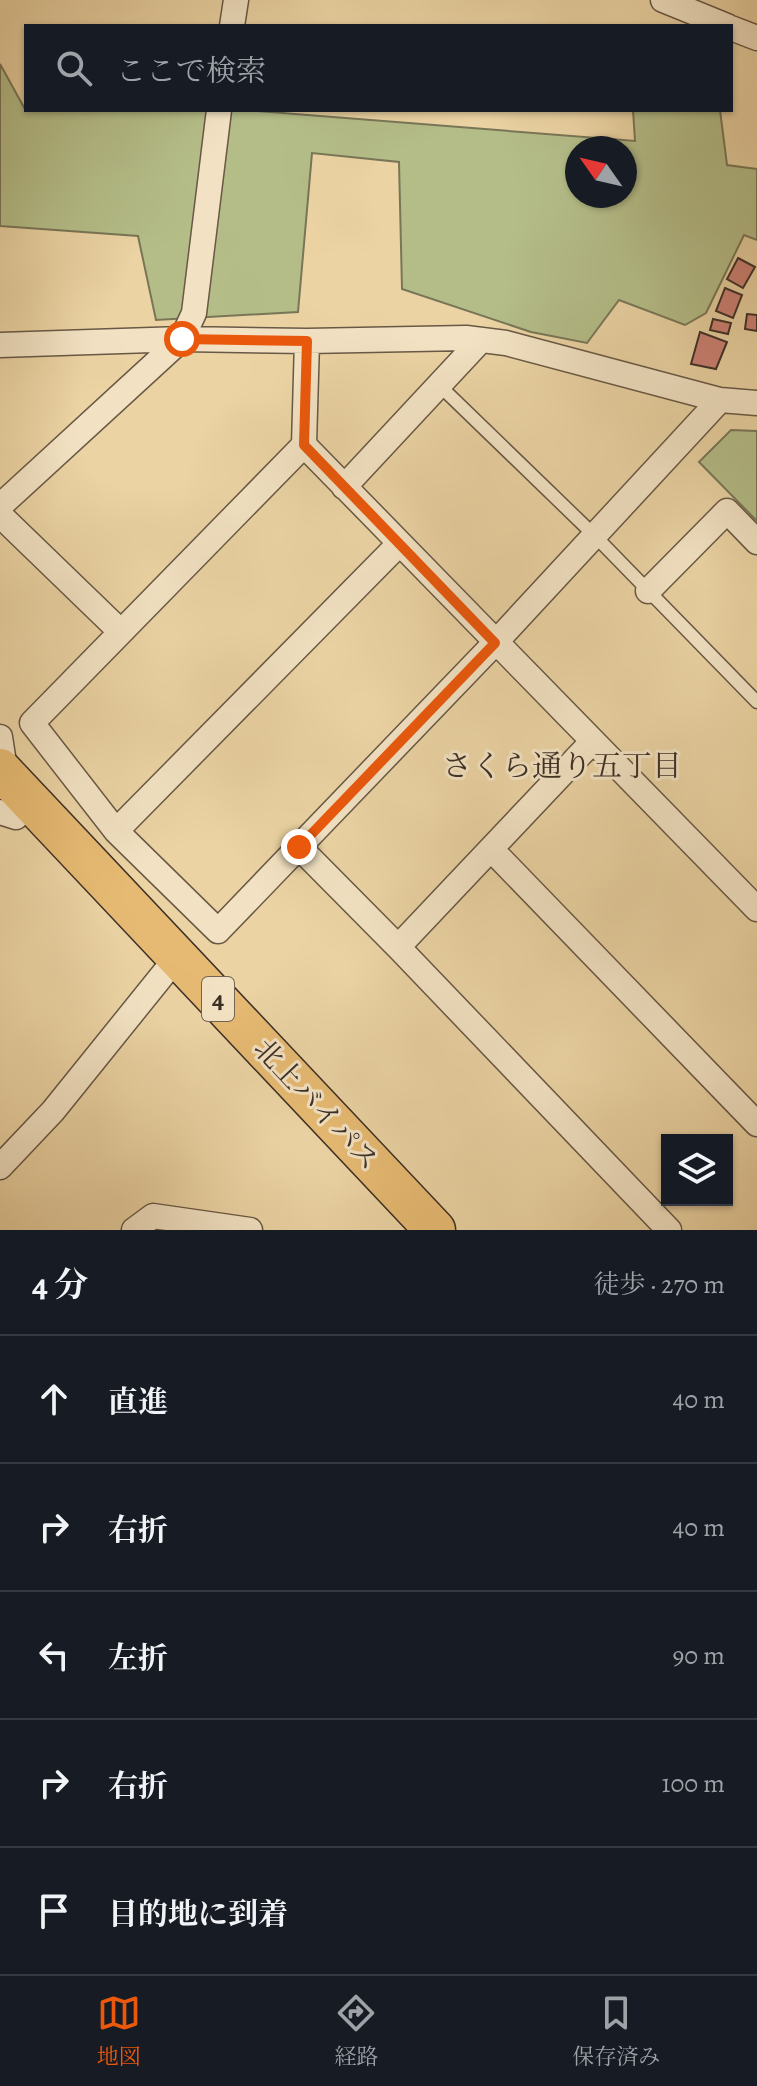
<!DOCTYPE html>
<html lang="ja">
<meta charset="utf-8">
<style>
body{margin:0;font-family:Alegreya,"Noto Serif JP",serif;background:#20242c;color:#f1f3f6}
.controls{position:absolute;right:24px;bottom:24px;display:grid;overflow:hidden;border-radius:0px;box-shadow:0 2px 6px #0004}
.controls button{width:72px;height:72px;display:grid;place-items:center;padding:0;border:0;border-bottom:2px solid #363941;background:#171b24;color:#f1f3f6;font:40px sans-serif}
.compass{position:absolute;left:565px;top:136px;width:72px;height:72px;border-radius:50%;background:#171b24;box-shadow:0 2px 6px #0004;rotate:304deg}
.stop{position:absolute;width:24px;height:24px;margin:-18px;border:6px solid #ea580c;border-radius:50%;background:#fff}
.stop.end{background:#ea580c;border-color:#fff;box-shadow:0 2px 8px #0008}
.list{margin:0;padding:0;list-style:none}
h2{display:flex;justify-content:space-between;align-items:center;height:104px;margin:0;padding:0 32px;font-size:34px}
h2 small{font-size:26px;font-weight:400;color:#9ea1a6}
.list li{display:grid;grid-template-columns:52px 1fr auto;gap:24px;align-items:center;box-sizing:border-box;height:128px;padding:0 32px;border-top:2px solid #363941}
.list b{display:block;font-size:30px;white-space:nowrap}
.list em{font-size:26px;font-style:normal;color:#9ea1a6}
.icon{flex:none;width:44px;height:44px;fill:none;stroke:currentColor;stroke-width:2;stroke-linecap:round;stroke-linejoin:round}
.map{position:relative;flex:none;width:757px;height:1230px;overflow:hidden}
.search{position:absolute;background:#171b24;box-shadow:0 2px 6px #0004;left:24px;right:24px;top:24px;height:88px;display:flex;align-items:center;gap:20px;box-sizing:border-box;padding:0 28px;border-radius:0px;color:#9ea1a6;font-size:30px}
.sheet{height:744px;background:#171b24}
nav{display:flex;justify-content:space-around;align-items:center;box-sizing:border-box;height:112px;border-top:2px solid #363941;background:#171b24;font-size:22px;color:#9ea1a6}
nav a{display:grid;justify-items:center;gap:4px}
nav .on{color:#ea580c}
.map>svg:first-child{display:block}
</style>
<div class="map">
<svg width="757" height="1230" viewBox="0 0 757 1230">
<rect width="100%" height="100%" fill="#ebd3a3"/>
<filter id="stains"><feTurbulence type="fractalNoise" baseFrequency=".0025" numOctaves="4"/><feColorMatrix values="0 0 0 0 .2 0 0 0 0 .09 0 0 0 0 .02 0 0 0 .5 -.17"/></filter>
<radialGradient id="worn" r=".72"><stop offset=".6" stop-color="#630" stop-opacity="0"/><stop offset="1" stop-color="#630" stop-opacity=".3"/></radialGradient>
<path fill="#b4bd88" stroke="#787657" stroke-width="2" fill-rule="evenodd" d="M 0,64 L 26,111 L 245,110 L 635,141 L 633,110 L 720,110 L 727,165 L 757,169 L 757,240 L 744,235 L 706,313 L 685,325 L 619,300 L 587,343 L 531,332 L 402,289 L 399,162 L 312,153 L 298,312 L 156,320 L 138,236 L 0,226 ZM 577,148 L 625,148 L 625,196 L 577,196 Z
M 731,430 L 757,431 L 757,521 L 699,462 Z"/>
<path fill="#cd8074" stroke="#3c2f26" stroke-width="2" d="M 738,258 L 755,267 L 743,288 L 727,279 Z
M 725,288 L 742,295 L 733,318 L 716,311 Z
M 747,314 L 757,315 L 757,331 L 745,329 Z
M 713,319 L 731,323 L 728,334 L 710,330 Z
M 700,332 L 727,342 L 716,369 L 691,364 Z"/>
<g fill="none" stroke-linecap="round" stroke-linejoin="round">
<defs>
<path id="service" d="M 439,385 L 594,535 L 757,702"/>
<path id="minor" d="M 663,0 L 727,26
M 232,26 L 236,0
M 731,28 L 757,38
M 307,341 L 304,445 L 757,909
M 0,345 L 182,339 L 307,341 L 466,338 L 506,343 L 720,400 L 757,403
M 304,445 L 32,723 L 116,831 L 218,931 L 495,643 L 720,400
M 344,487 L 481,340
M 0,506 L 182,339 L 194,313 L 219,110
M 0,515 L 121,632
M 648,591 L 727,511 L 757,542
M 0,737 L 6,776
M 0,812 L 16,817
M 116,831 L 399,544
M 299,847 L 398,947 L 592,742
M 491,849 L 757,1124
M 398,947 L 669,1230
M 0,1167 L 53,1111 L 165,972
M 134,1230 L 153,1216 L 250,1230"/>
<path id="trunk" d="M 0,769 L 435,1230"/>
</defs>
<use href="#service" stroke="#685845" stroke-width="15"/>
<use href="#minor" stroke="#685845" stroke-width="27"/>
<use href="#trunk" stroke="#3c2f26" stroke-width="43"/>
<use href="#service" stroke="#f2e2c3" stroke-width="12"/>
<use href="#minor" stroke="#f2e2c3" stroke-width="24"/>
<use href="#trunk" stroke="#e6ba72" stroke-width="40"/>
</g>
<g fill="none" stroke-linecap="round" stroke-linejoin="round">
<path stroke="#ea580c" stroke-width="10" d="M 182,339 L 307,341 L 304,445 L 495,643 L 299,847"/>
</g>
<g text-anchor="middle" stroke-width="6" stroke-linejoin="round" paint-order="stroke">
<rect fill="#f2e2c3" stroke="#736555" stroke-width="2" x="202" y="977" width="32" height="44" rx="6"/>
<g font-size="26" font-weight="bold" fill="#3c2f26">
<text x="218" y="1008">4</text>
</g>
<g font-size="28" fill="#3c2f26" stroke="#f2e2c3">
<text transform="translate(317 1104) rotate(47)" y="10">北上バイパス</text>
</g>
<g font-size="30" fill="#3c2f26" stroke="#f2e2c3">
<text x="562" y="776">さくら通り五丁目</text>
</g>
</g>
<rect width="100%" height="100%" filter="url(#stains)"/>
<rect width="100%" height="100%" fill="url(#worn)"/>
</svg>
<div class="controls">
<button><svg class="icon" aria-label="layers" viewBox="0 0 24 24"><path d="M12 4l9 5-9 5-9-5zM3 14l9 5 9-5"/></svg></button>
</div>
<svg class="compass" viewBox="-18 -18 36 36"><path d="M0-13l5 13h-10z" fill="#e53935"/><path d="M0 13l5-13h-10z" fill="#9ea1a6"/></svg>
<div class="stop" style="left:182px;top:339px"></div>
<div class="stop end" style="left:299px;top:847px"></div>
<div class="search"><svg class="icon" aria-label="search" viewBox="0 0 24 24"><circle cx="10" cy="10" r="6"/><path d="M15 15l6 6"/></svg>ここで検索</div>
</div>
<section class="sheet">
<h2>4 分<small>徒歩 · 270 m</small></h2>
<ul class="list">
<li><svg class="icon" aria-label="ahead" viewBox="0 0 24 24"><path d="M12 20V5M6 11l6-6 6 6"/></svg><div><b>直進</b></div><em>40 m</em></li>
<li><svg class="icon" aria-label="right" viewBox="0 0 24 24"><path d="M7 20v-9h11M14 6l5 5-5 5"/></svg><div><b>右折</b></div><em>40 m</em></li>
<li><svg class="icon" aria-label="left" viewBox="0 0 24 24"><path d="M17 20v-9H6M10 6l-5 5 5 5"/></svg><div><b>左折</b></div><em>90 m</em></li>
<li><svg class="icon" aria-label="right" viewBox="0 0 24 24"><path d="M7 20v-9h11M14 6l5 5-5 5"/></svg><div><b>右折</b></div><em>100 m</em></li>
<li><svg class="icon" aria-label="arrive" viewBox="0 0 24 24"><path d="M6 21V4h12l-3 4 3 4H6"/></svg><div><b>目的地に到着</b></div></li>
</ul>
</section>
<nav>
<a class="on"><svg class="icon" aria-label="map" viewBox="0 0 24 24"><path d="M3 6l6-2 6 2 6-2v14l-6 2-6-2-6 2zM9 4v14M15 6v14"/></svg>地図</a>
<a><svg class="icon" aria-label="directions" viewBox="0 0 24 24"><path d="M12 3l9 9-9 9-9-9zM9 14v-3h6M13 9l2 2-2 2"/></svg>経路</a>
<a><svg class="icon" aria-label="saved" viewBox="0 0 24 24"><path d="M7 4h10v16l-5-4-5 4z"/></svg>保存済み</a>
</nav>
